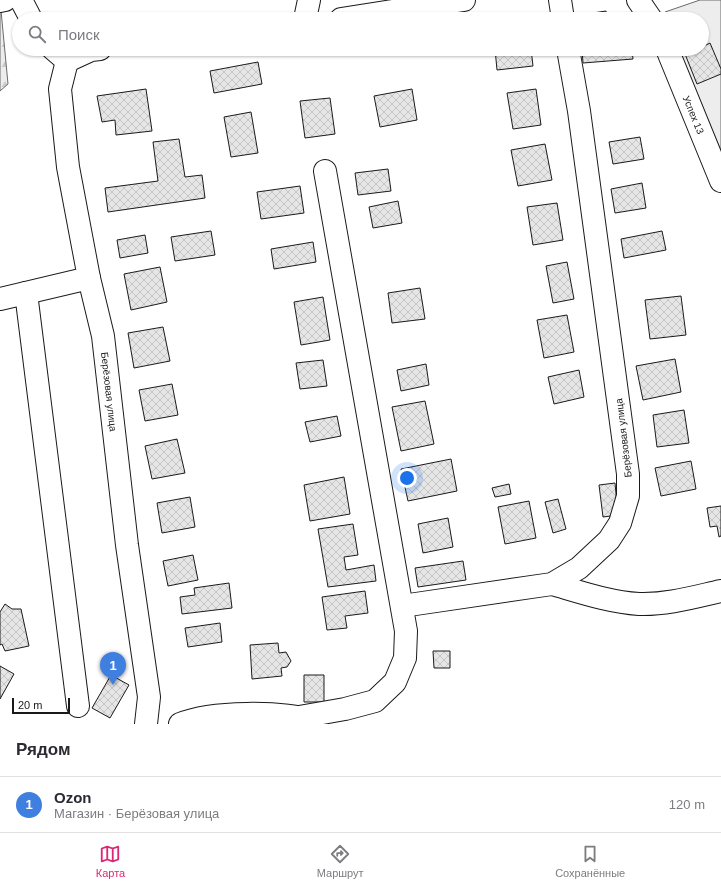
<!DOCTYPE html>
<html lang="ru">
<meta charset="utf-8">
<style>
body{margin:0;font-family:Arial,sans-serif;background:#f2f2f3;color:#2b2b33}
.scale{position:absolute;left:12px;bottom:10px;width:58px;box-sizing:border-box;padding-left:4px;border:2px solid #1a1a1a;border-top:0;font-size:11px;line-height:14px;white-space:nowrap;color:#1a1a1a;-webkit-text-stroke:3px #fff;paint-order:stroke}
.you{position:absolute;left:407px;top:478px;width:14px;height:14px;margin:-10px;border:3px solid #fff;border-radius:50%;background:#1a73e8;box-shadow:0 0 0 6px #1a73e833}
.badge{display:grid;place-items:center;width:26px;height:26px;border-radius:50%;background:#db2777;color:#fff;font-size:13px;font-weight:700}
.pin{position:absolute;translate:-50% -33px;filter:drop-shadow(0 1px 2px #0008)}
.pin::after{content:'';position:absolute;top:21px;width:14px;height:12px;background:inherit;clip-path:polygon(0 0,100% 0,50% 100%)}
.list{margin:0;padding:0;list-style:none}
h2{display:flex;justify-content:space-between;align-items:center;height:52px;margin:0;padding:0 16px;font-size:17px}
h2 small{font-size:13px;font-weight:400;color:#7c7c81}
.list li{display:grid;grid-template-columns:26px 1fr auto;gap:12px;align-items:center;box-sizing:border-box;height:56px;padding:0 16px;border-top:1px solid #e1e1e2}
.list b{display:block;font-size:15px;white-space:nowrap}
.list p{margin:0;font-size:13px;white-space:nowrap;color:#7c7c81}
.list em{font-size:13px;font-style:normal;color:#7c7c81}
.icon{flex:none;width:22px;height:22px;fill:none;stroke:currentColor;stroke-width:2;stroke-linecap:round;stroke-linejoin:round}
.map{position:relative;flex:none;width:721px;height:724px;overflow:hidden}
.search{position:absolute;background:#fff;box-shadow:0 1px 3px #0004;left:12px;right:12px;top:12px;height:44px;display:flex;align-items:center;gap:10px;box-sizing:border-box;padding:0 14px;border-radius:22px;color:#7c7c81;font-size:15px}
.sheet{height:108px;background:#fff}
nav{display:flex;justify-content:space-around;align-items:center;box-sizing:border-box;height:56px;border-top:1px solid #e1e1e2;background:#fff;font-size:11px;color:#7c7c81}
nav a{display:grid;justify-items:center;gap:2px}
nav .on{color:#db2777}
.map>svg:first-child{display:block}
</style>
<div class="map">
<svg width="721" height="724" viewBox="0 0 721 724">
<defs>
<pattern id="forest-firs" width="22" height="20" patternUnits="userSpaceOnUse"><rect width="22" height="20" fill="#ededed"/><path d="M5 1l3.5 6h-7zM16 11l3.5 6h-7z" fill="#cbcbcb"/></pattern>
<pattern id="building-cross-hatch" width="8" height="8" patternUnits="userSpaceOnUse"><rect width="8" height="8" fill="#e6e6e6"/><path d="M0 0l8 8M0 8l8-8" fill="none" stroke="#c5c5c5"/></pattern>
</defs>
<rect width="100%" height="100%" fill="#fff"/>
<path fill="#ededed" stroke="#6a6a6a" d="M 700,0 L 721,0 L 721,154 L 679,49 L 702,49 L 702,19 L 667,19 L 665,12 Z"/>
<path fill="url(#forest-firs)" stroke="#6a6a6a" d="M 0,0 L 8,84 L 0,91 Z"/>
<path fill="url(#building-cross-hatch)" stroke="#1a1a1a" d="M 606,11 L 607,19 L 587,19 L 586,14 Z
M 710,43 L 721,69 L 721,74 L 697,84 L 685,54 L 697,49 L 702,49 L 702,47 Z
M 495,49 L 531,49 L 533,66 L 497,70 Z
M 582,49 L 632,49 L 633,59 L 583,63 Z
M 258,62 L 262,84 L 214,93 L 210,71 Z
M 146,89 L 152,131 L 116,135 L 115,120 L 102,122 L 97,96 Z
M 412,89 L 417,120 L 380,127 L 374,96 Z
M 536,89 L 541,125 L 513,129 L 507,93 Z
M 330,98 L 335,134 L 305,138 L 300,101 Z
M 251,112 L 258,153 L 231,157 L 224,117 Z
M 640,137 L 644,159 L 613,164 L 609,142 Z
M 179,139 L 185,177 L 202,175 L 205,198 L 108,212 L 105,188 L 158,181 L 153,142 Z
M 545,144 L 552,180 L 518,186 L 511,150 Z
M 388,169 L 391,191 L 358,195 L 355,173 Z
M 642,183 L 646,208 L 615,213 L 611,189 Z
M 300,186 L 304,213 L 261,219 L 257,192 Z
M 398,201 L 402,223 L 373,228 L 369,207 Z
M 557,203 L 563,240 L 533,245 L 527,207 Z
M 211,231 L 215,255 L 175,261 L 171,237 Z
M 662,231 L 666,250 L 624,258 L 621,239 Z
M 145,235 L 148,253 L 120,258 L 117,240 Z
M 313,242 L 316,262 L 274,269 L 271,249 Z
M 567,262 L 574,299 L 553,303 L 546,266 Z
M 160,267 L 167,302 L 131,310 L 124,274 Z
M 420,288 L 425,319 L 392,323 L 388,293 Z
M 681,296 L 686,335 L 650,339 L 645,300 Z
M 323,297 L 330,340 L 301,345 L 294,302 Z
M 567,315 L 574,352 L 544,358 L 537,320 Z
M 163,327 L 170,361 L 134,368 L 128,333 Z
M 675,359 L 681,392 L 643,400 L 636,366 Z
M 323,360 L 327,386 L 300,389 L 296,363 Z
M 426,364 L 429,385 L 401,391 L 397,370 Z
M 579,370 L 584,397 L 554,404 L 548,377 Z
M 172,384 L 178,415 L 145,421 L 139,390 Z
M 425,401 L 434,444 L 401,451 L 392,407 Z
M 684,410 L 689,443 L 657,447 L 653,415 Z
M 337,416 L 341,436 L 310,442 L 305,422 Z
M 177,439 L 185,473 L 152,479 L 145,446 Z
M 451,459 L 457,491 L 408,501 L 401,469 Z
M 691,461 L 696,489 L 661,496 L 655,468 Z
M 344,477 L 350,514 L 310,521 L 304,485 Z
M 615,483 L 618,515 L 603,517 L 599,485 Z
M 509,484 L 511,494 L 495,497 L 492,488 Z
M 190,497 L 195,527 L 162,533 L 157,503 Z
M 558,499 L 566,529 L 553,533 L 545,502 Z
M 529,501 L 536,538 L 505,544 L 498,507 Z
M 721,506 L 721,536 L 719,537 L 717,526 L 710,527 L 707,508 Z
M 448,518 L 453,547 L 423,553 L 418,524 Z
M 353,524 L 358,555 L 344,557 L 346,570 L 374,565 L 376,581 L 328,587 L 318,529 Z
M 193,555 L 198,580 L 168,586 L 163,561 Z
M 463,561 L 466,580 L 418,587 L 415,568 Z
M 229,583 L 232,608 L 182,614 L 180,597 L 195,595 L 194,588 Z
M 365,591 L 368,613 L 345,616 L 347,628 L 327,630 L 322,597 Z
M 5,604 L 12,609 L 21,609 L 29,646 L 5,651 L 2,644 L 0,645 L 0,612 Z
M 220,623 L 222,642 L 188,647 L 185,628 Z
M 278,643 L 279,653 L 286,652 L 291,661 L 287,667 L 281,668 L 282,676 L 252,679 L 250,645 Z
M 433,651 L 450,651 L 450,668 L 434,668 Z
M 0,666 L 14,674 L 0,699 Z
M 111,675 L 129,685 L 110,718 L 92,708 Z
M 304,675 L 324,675 L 324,702 L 304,702 Z"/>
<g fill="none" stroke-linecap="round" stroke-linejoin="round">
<defs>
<g id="minor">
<path d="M 21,0 L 31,19"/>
<path d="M 560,0 L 563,19"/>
<path d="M 638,0 L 651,19"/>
<path d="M 0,1 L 5,0"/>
<path d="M 305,19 L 309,0"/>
<path d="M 341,19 L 464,0"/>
<path d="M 53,49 L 67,61"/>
<path id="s1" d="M 667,49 L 721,181"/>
<path id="s2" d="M 67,61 L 60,89 L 68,167 L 89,278 L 103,336 L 127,545 L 149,697 L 146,724"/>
<path d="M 67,61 L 91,50 L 100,49"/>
<path d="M 26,293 L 78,706"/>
<path d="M 0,299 L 89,278"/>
<path d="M 552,584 C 580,592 609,602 639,604 C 667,605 694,597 721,591"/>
<path d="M 402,606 L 552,584 L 579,568 L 609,540 L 620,523 L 628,496 L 628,474 L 579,111 L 568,49"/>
<path d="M 299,717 L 345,709 L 375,701 L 395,682 L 405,658 L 406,631 L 325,171"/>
<path d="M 180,724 C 212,711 281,711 313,721"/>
</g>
</defs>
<use href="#minor" stroke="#1a1a1a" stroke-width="24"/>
<use href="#minor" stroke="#fff" stroke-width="22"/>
</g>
<g text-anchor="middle" stroke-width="3" stroke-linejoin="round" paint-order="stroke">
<g font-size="10" fill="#1a1a1a" stroke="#fff">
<text dy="4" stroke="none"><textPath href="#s1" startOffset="71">Успех 13</textPath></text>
<text dy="4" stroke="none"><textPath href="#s2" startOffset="336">Берёзовая улица</textPath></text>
<text transform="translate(623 438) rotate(-97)" y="4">Берёзовая улица</text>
</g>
</g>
</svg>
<div class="scale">20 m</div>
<div class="you"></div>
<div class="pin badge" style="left:113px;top:685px;background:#3f7fe0">1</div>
<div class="search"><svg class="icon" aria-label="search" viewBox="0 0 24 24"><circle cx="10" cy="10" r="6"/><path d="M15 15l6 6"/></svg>Поиск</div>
</div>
<section class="sheet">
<h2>Рядом<small></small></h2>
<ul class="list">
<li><span class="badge" style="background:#3f7fe0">1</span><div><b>Ozon</b><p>Магазин · Берёзовая улица</p></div><em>120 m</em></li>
</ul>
</section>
<nav>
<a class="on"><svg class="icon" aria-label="map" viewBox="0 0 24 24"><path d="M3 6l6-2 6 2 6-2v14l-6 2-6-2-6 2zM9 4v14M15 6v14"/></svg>Карта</a>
<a><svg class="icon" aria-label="directions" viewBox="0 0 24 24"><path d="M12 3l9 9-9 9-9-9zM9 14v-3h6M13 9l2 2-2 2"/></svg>Маршрут</a>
<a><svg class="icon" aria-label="saved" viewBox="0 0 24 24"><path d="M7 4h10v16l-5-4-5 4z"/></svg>Сохранённые</a>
</nav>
